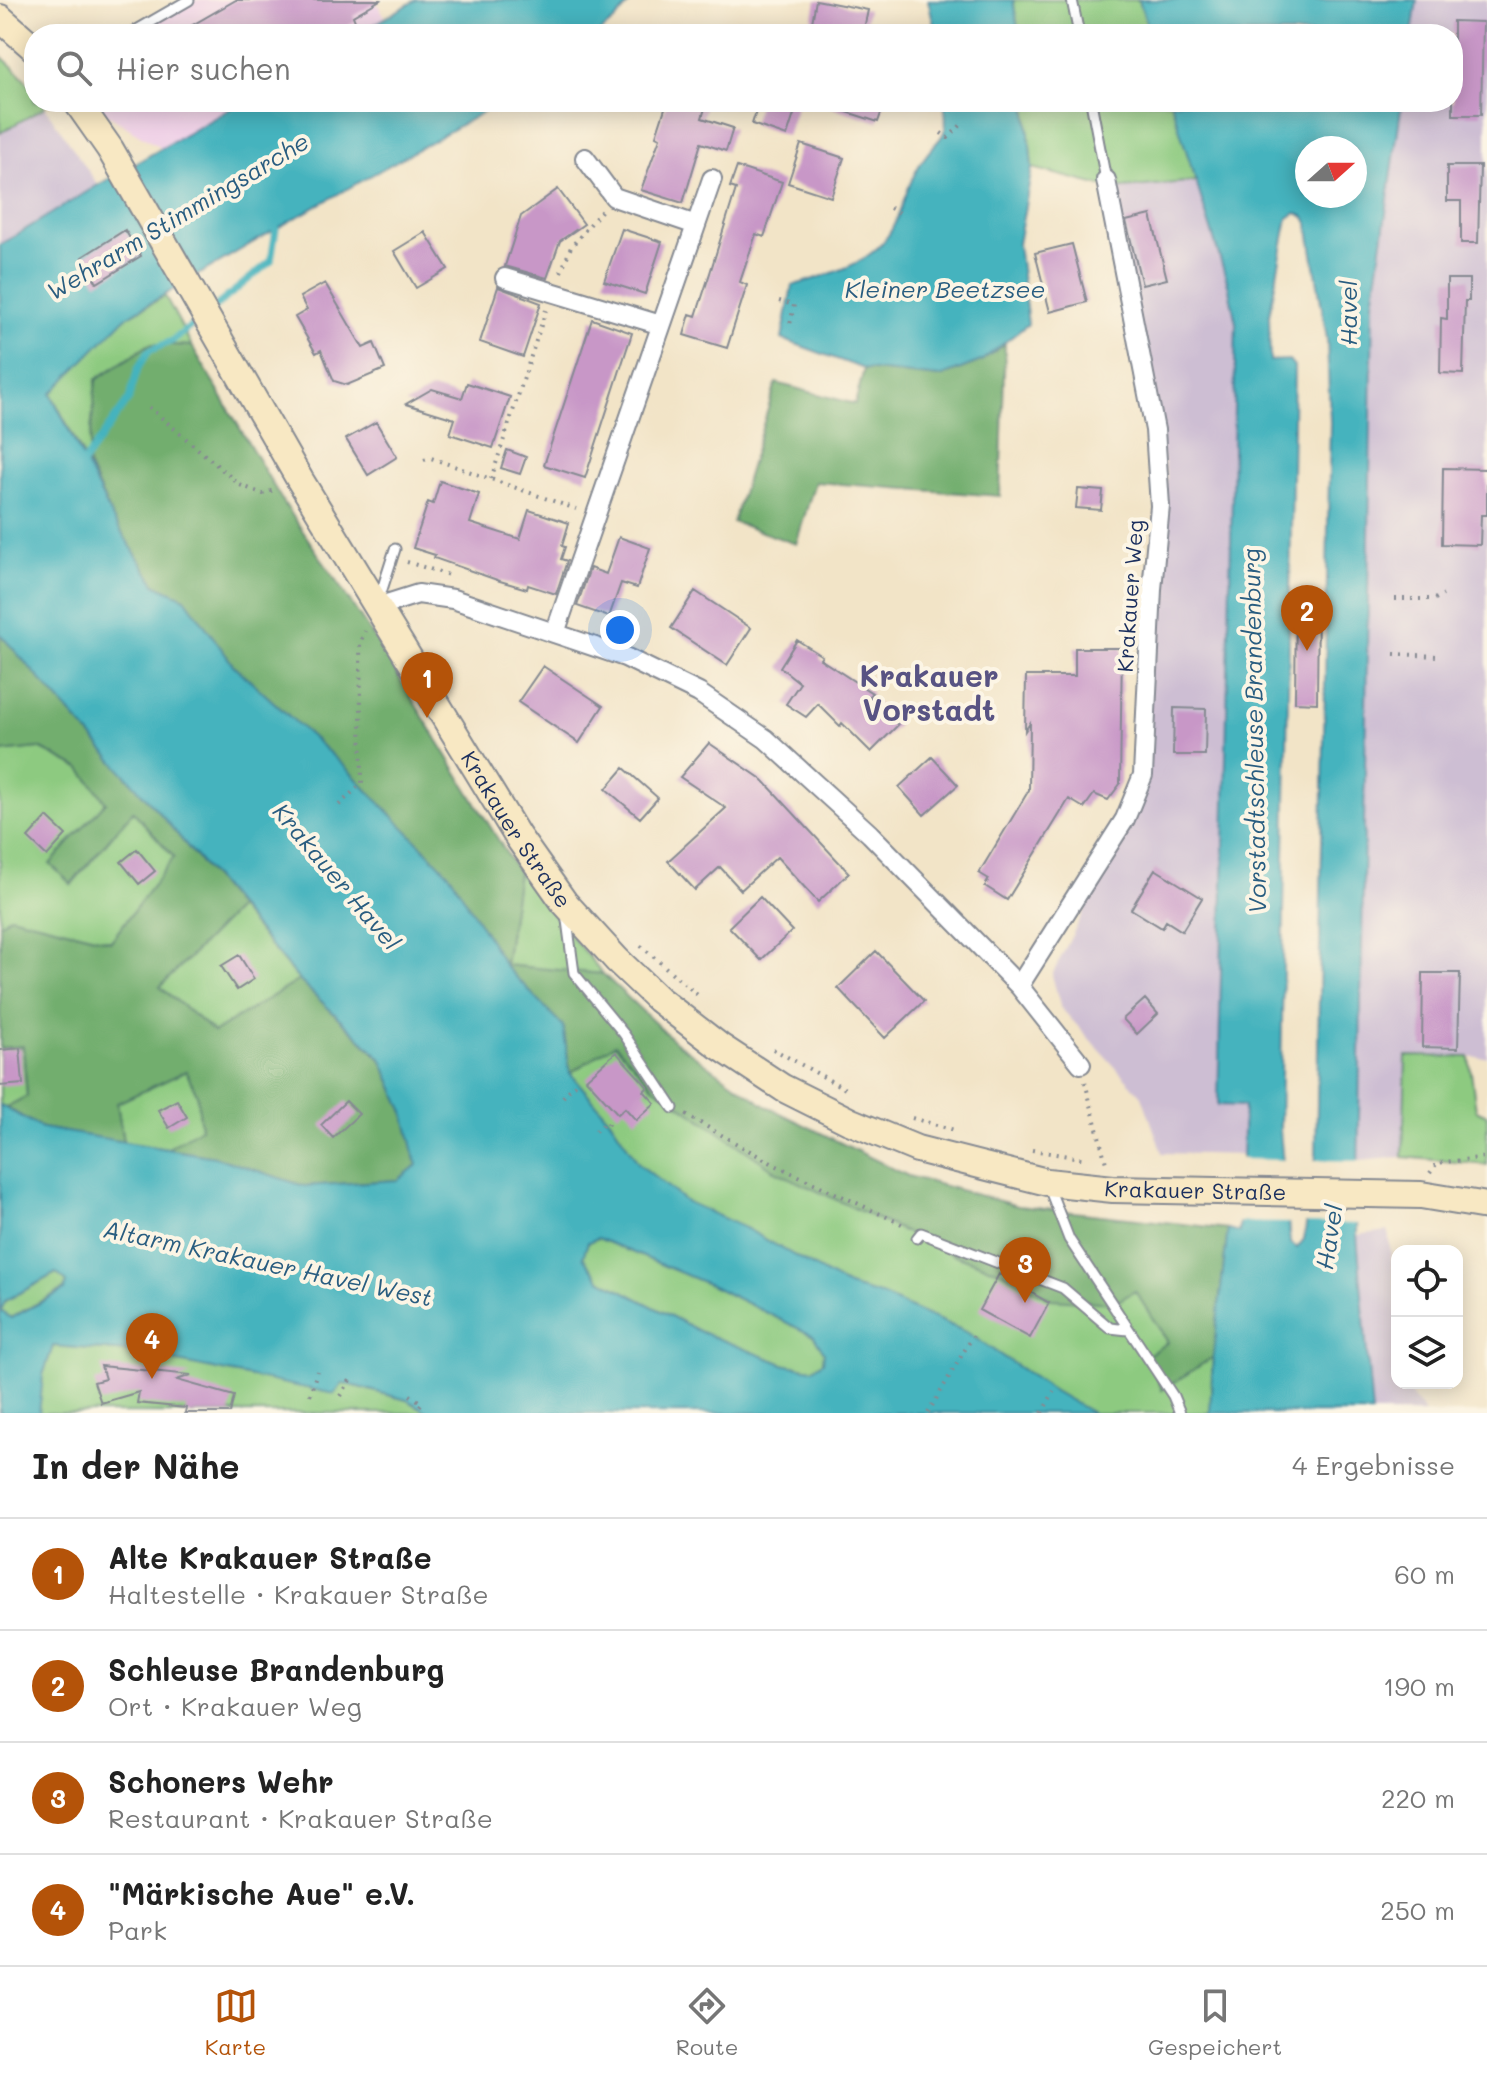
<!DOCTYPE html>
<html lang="de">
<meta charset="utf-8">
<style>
body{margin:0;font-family:Mali,sans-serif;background:#f2f2f2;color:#222}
.controls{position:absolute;right:24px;bottom:24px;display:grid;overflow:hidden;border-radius:16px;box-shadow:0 4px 20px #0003}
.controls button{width:72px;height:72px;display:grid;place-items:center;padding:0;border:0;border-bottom:2px solid #e0e0e0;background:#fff;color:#222;font:40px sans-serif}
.compass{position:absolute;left:1295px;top:136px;width:72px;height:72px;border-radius:50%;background:#fff;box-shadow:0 4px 20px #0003;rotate:69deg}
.you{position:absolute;left:620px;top:630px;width:28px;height:28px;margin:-20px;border:6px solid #fff;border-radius:50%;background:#1a73e8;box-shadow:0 0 0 12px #1a73e833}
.badge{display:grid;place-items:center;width:52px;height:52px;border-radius:50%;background:#b45309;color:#fff;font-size:26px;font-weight:700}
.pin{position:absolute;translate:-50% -66px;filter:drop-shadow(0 2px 4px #0008)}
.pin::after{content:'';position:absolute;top:42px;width:28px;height:24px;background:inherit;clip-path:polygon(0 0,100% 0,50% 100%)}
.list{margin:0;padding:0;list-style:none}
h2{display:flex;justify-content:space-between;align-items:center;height:104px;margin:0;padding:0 32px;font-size:34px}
h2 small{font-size:26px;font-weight:400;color:#767676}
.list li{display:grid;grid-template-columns:52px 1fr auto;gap:24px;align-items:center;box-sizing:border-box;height:112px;padding:0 32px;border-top:2px solid #e0e0e0}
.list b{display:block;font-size:30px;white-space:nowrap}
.list p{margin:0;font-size:26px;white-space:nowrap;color:#767676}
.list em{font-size:26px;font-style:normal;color:#767676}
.icon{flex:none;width:44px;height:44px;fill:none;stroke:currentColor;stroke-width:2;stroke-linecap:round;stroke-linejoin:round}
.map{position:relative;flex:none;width:1487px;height:1413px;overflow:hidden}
.search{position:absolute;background:#fff;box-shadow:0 4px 20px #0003;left:24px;right:24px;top:24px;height:88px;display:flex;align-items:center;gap:20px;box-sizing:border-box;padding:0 28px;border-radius:32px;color:#767676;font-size:30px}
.sheet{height:552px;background:#fff}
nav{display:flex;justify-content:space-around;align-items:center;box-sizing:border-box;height:112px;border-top:2px solid #e0e0e0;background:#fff;font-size:22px;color:#767676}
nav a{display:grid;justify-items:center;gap:4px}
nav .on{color:#b45309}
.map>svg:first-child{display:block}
</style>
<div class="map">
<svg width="1487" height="1413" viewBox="0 0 1487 1413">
<rect width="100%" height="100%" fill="#fcf5e5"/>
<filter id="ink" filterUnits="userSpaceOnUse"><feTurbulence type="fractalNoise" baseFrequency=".0125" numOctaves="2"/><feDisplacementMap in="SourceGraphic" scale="16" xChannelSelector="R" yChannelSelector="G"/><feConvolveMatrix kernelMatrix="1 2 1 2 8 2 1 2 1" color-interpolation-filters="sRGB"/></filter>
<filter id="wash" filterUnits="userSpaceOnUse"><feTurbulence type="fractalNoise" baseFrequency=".006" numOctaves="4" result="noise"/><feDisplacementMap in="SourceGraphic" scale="32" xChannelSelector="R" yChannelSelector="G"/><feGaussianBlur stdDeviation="1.8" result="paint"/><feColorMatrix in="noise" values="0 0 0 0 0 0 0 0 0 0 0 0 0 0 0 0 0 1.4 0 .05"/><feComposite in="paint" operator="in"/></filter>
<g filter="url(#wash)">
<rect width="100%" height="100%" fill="#f2e4c7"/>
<path fill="#efd0e7" d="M 189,0 L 375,0 L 386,18 L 358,34 L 130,34 Z
M 94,102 L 242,102 L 162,149 L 103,112 Z"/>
<path fill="#cdbed3" d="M 1417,0 L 1487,0 L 1487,1057 L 1406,1056 L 1403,1157 L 1358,1161 L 1373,303 L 1402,102 L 1453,102 L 1453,34 L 1412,34 Z
M 45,107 L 98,185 L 0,245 L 0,133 Z
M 1196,181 L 1228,284 L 1236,323 L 1218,1105 L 1244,1106 L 1244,1155 L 1162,1153 L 1142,1096 L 1061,1008 L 1052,975 L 1129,822 L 1167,478 L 1113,189 Z
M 1388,1231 L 1397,1302 L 1397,1383 L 1407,1383 L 1408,1391 L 1425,1413 L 1372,1413 L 1357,1235 Z"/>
<path fill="#8dca80" stroke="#547c6f" stroke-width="2" d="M 1013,0 L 1139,0 L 1150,34 L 1019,34 Z
M 0,55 C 14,69 34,82 34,102 L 42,102 L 45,107 L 0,133 Z
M 1026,102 L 1171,102 L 1196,181 L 1113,189 L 1032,168 Z
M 165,296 L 192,346 L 150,344 L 96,379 L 88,465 L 51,393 L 125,318 Z
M 39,748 L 81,769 L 106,802 L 51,864 L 72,884 L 133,811 L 174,857 L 111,941 L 10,916 L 0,924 L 0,752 Z
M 518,872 L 603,974 L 505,966 Z
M 238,908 L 299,980 L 214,1032 L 160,987 Z
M 615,1044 L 654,1087 L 777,1172 L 952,1254 L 1000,1271 L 1051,1299 L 1135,1290 L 1168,1343 L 1162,1390 L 1213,1357 L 1210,1413 L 1092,1413 L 1054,1391 L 966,1332 L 883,1296 L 848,1286 L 747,1229 L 685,1201 L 639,1164 L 611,1121 L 570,1073 Z
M 23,1046 L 27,1097 L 6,1107 L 0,1105 L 0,1048 Z
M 1406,1056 L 1469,1057 L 1476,1110 L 1487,1115 L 1487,1165 L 1403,1157 Z
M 186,1071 L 197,1094 L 201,1129 L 167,1149 L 123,1142 L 117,1103 Z
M 598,1238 L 710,1285 L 814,1336 L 824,1352 L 823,1362 L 813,1369 L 786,1365 L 701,1332 L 600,1279 L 583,1257 L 588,1242 Z
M 56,1273 L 67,1282 L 64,1289 L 10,1318 L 1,1311 L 5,1301 Z
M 53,1346 L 129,1352 L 148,1357 L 343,1383 L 407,1400 L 430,1413 L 39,1413 L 43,1375 Z"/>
<path fill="#72ae6e" stroke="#466e66" stroke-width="2" d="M 150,344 L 192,346 L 280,497 L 381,648 L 518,872 L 505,965 L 603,974 L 674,1041 L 766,1106 L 908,1176 L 1018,1206 L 1228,1229 L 1213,1357 L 1162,1390 L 1148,1355 L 1168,1342 L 1135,1291 L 1115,1303 L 1051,1299 L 1000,1271 L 952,1254 L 777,1172 L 654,1087 L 615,1044 L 570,1073 L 563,1026 L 505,966 L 451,876 L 347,769 L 234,666 L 185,598 L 156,585 L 114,521 L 88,465 L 96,380 Z
M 1005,344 L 1000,496 L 815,482 L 796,544 L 733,522 L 776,383 L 855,404 L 864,369 L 940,377 L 981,361 Z
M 0,634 L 163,817 L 238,908 L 160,987 L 214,1032 L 299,980 L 381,1059 L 404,1112 L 417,1165 L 398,1180 L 304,1186 L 215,1157 L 167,1149 L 201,1128 L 197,1094 L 186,1071 L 117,1103 L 123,1142 L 42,1128 L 6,1107 L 27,1096 L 23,1046 L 0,1048 L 0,924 L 10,916 L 111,941 L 174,857 L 133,811 L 71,884 L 50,864 L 106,802 L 81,769 L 40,748 L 0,752 Z"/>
<path fill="#44b3be" stroke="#30718e" stroke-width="2" fill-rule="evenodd" d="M 416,0 L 633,0 L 614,21 L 598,34 L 358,34 Z
M 928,0 L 1013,0 L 1019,34 L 936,34 Z
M 1139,0 L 1417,0 L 1412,34 L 1150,34 Z
M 242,102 L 501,102 L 276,229 L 125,318 L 51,394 L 114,521 L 156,585 L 185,598 L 234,666 L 347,769 L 451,876 L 505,966 L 563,1026 L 570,1073 L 611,1121 L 639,1164 L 685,1201 L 747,1229 L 848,1286 L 883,1296 L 966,1332 L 1054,1391 L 1092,1413 L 430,1413 L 407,1400 L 343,1383 L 335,1394 L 129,1352 L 53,1346 L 43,1375 L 39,1413 L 0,1413 L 0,1105 L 42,1128 L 215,1157 L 304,1186 L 398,1180 L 417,1165 L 404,1112 L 381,1058 L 299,980 L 163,817 L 0,634 L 0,245 L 98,185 ZM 598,1238 L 710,1285 L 814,1336 L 824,1352 L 823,1362 L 813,1369 L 786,1365 L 701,1332 L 600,1279 L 583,1257 L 588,1242 ZM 56,1273 L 67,1282 L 64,1290 L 11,1318 L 1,1311 L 5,1301 Z
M 944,102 L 1026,102 L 1032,168 L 1018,244 L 1028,324 L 981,361 L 940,377 L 864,369 L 782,339 L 792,286 C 828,274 872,266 892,229 C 903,208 908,181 922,161 C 941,133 950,141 944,102 Z
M 1171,102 L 1402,102 L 1373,303 L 1357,1235 L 1372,1413 L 1210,1413 L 1213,1357 L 1228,1229 L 1239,1232 L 1244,1106 L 1218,1105 L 1236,323 L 1228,284 ZM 1307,148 L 1355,148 L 1355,196 L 1307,196 ZM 1297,213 L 1305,217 L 1308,223 L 1327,339 L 1330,422 L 1316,1156 L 1304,1239 L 1297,1248 L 1290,1242 L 1280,1130 L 1294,366 L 1289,360 L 1270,361 L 1269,315 L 1288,218 Z"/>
<path fill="#f2e4c7" d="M 1240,1159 L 1287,1160 L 1293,1223 L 1236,1222 Z
M 1312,1160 L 1362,1161 L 1361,1224 L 1303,1223 Z"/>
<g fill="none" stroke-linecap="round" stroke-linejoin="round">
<path stroke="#44b3be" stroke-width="7" d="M 210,311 L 271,261 L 276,229 L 272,222
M 81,466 L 129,399 L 138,368 L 149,351 L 172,341 L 200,319"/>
</g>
<g id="blocks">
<path fill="#c897c7" d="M 236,0 L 380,0 L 353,16 L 355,21 L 334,34 L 177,34 Z
M 816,0 L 868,10 L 863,34 L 810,34 Z
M 1453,21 L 1483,22 L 1481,115 L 1453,115 Z
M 667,102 L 707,102 L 702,118 L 733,128 L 726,151 L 701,143 L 683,203 L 641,190 L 660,138 L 656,136 Z
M 759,102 L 798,102 L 787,136 L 752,124 Z
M 828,102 L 885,102 L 878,122 L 828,106 Z
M 801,144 L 844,158 L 831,197 L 788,183 Z
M 1447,166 L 1480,166 L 1478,243 L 1461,243 L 1461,201 L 1447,201 Z
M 737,167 L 782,182 L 764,237 L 756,234 L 740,282 L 747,285 L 727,348 L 684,335 L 690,314 L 696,316 L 710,273 L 736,189 L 730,187 Z
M 558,189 L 584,224 L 560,241 L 547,278 L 505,266 L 521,216 Z
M 1151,215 L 1167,279 L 1142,285 L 1126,221 Z
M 622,229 L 662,242 L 645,294 L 604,281 Z
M 125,230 L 141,256 L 97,283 L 82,257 Z
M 425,232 L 448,269 L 416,288 L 394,251 Z
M 1072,244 L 1087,302 L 1050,312 L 1035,253 Z
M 1447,279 L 1469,279 L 1469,301 L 1465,301 L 1463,374 L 1440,373 L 1441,318 L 1447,319 Z
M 325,283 L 363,348 L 374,343 L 385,369 L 347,385 L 334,381 L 321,350 L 316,353 L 295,317 L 307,310 L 300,297 Z
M 498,287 L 541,303 L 523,357 L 480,342 Z
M 592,319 L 632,333 L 585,478 L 544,465 Z
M 467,383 L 510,397 L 493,448 L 450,434 L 455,419 L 406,404 L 432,389 L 462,398 Z
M 376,422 L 397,457 L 368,475 L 346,439 Z
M 507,450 L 526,457 L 520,474 L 501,468 Z
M 1443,468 L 1487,469 L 1487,515 L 1481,515 L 1480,545 L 1442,544 Z
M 440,481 L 479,494 L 470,523 L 520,539 L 529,510 L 569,523 L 562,546 L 565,547 L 561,559 L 567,561 L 556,594 L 528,585 L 527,589 L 500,581 L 434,558 L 435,555 L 413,548 L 428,502 L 433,504 Z
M 1078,489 L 1103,491 L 1101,510 L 1076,508 Z
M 619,537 L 650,548 L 637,588 L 621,583 L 609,617 L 577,606 L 590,568 L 606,574 Z
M 695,591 L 751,628 L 727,665 L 671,628 Z
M 1296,599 L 1318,599 L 1317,703 L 1295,702 Z
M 797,640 L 822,656 L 820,659 L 872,693 L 869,696 L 898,725 L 871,752 L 842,723 L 840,726 L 818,704 L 806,717 L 786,704 L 800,683 L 780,667 Z
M 1075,648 L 1122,648 L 1120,784 L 1108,800 L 1094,794 L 1084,808 L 1069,799 L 1007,900 L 985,886 L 989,879 L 979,873 L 1029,790 L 1030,723 L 1025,731 L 1026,676 L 1075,676 Z
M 543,666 L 603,706 L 579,743 L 518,702 Z
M 1174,708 L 1206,709 L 1205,755 L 1173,755 Z
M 709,743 L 763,780 L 849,873 L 818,902 L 777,857 L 741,890 L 720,867 L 695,890 L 668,861 L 726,808 L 680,777 Z
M 932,757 L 958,785 L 924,815 L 899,787 Z
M 624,768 L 658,798 L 640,818 L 606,789 Z
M 47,817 L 66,835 L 47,856 L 28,838 Z
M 137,849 L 155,871 L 139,884 L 121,862 Z
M 1155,869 L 1202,898 L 1182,931 L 1166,921 L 1162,928 L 1131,909 Z
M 760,897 L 792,931 L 761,960 L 729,927 Z
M 876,951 L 924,1001 L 885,1038 L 838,988 Z
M 239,955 L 254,979 L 237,990 L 221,966 Z
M 1423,973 L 1460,973 L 1458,1048 L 1422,1047 Z
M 1145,999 L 1158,1014 L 1137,1034 L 1123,1019 Z
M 20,1048 L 23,1084 L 0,1086 L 0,1050 Z
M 616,1052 L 648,1087 L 644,1091 L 655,1103 L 636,1120 L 625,1108 L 618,1114 L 586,1079 Z
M 177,1100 L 187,1117 L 169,1128 L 158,1110 Z
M 346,1101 L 359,1114 L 333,1138 L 321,1125 Z
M 999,1274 L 1049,1303 L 1030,1338 L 979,1310 Z
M 101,1366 L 191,1375 L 177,1380 L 234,1396 L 230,1413 L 185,1413 L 186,1408 L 137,1403 L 139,1392 L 101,1403 L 94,1382 L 105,1379 Z"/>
</g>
</g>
<g filter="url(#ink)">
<use href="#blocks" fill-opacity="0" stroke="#868a92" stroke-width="2"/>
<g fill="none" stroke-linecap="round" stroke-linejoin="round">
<defs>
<path id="service" d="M 1072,0 L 1079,34
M 130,34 L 189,0
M 1091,102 L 1106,180
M 379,599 L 395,549
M 566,913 L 574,973 L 624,1034 L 673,1108
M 1048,1185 L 1069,1239 L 1173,1396 L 1180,1413
M 917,1238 L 921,1233 L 1063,1288 L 1110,1328 L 1128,1330"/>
<path id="minor" d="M 585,158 L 614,197 L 696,225
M 505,278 L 661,325
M 377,607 L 418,594 L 453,599 L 625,657 L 699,693 L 766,739 L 870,834 L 1019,986 L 1081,1064
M 555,633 L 712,179
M 1019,986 L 1125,819 L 1143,775 L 1152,589 L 1160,506 L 1155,430 L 1106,180"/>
<g id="secondary">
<path d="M 0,18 L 34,48"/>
<path id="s1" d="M 77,102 L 110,149 L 300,480 L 518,837 L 564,902 L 617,960 L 658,999 L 719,1046 L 783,1088 L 849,1121 L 917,1149 L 1047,1182 L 1113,1189 L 1421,1195 L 1487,1206"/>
</g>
</defs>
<use href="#service" stroke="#868a92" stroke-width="13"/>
<use href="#minor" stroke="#868a92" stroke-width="22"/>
<use href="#secondary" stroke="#868a92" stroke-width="30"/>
<path stroke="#868a92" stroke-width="4" stroke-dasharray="2 6" stroke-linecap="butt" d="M 941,133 L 948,138 L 961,125
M 890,208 L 904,215
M 561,272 L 571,247 L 602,210
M 779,301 L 794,305 L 790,325
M 149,407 L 240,485 L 263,494 L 276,489
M 424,460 L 431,458 L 576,509
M 491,479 L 546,310
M 407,562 L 452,576
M 1395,599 L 1435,599 L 1443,595
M 1394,654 L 1438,656
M 339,805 L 362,783 L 360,643 L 365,631
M 641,946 L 701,998
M 773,1049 L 849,1091
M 1085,1082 L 1106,1163
M 563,1097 L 577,1082
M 686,1115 L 773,1164 L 906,1226
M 912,1118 L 954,1130
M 595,1131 L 603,1125 L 605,1127 L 611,1121
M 1032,1150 L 1086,1159
M 1430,1173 L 1437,1163 L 1487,1157
M 310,1395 L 317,1371
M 410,1395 L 422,1403 L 416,1410
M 341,1396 L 350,1380
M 928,1413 L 973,1336
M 1042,1413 L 1054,1391"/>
<use href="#service" stroke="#fff" stroke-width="9"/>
<use href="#minor" stroke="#fff" stroke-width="18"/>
<use href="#secondary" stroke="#f8e8c3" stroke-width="26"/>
</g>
</g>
<g text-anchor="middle" stroke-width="8" stroke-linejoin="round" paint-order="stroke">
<g font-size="22" fill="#1b2f5e" stroke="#fcf5e5">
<text transform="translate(1130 596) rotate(-86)" y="8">Krakauer Weg</text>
<text dy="8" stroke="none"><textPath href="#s1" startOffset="850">Krakauer Straße</textPath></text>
<text dy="8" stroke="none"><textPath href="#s1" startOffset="1656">Krakauer Straße</textPath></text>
</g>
<g font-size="24" font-style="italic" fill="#295d80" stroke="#fcf5e5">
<text transform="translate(178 217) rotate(-31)" y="8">Wehrarm Stimmingsarche</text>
<text x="945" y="298">Kleiner Beetzsee</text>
<text transform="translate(1349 313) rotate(-90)" y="8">Havel</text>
<text transform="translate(1255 731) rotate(-91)" y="8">Vorstadtschleuse Brandenburg</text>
<text transform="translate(336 877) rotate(50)" y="8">Krakauer Havel</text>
<text transform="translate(1330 1237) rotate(-81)" y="8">Havel</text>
<text transform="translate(268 1264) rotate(12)" y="8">Altarm Krakauer Havel West</text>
</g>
<g font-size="30" font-weight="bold" fill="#585383" stroke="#fcf5e5">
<text x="929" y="687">Krakauer<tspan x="929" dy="34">Vorstadt</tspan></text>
</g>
</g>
</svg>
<div class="controls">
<button><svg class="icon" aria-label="locate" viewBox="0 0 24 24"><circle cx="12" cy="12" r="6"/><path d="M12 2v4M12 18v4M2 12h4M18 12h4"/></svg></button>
<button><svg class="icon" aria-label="layers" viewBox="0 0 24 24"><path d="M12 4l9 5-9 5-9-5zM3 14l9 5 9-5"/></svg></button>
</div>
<svg class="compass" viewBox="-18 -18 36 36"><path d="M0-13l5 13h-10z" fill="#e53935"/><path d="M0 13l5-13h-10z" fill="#767676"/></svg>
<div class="you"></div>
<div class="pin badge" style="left:427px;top:718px">1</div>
<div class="pin badge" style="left:1307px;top:651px">2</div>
<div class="pin badge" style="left:1025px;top:1303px">3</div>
<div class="pin badge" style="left:152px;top:1379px">4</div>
<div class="search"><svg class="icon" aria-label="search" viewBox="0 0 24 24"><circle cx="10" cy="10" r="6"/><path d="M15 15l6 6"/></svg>Hier suchen</div>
</div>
<section class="sheet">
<h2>In der Nähe<small>4 Ergebnisse</small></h2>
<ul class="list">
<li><span class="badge">1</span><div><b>Alte Krakauer Straße</b><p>Haltestelle · Krakauer Straße</p></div><em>60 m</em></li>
<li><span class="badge">2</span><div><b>Schleuse Brandenburg</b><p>Ort · Krakauer Weg</p></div><em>190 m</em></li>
<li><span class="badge">3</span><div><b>Schoners Wehr</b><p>Restaurant · Krakauer Straße</p></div><em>220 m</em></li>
<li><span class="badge">4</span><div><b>&quot;Märkische Aue&quot; e.V.</b><p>Park</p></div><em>250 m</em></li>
</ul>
</section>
<nav>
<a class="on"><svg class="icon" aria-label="map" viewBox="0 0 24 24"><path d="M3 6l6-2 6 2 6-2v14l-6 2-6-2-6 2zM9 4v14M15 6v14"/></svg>Karte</a>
<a><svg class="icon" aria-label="directions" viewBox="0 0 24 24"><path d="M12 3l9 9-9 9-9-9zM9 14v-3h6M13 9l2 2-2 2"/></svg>Route</a>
<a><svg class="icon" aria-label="saved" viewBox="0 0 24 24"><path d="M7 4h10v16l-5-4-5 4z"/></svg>Gespeichert</a>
</nav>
